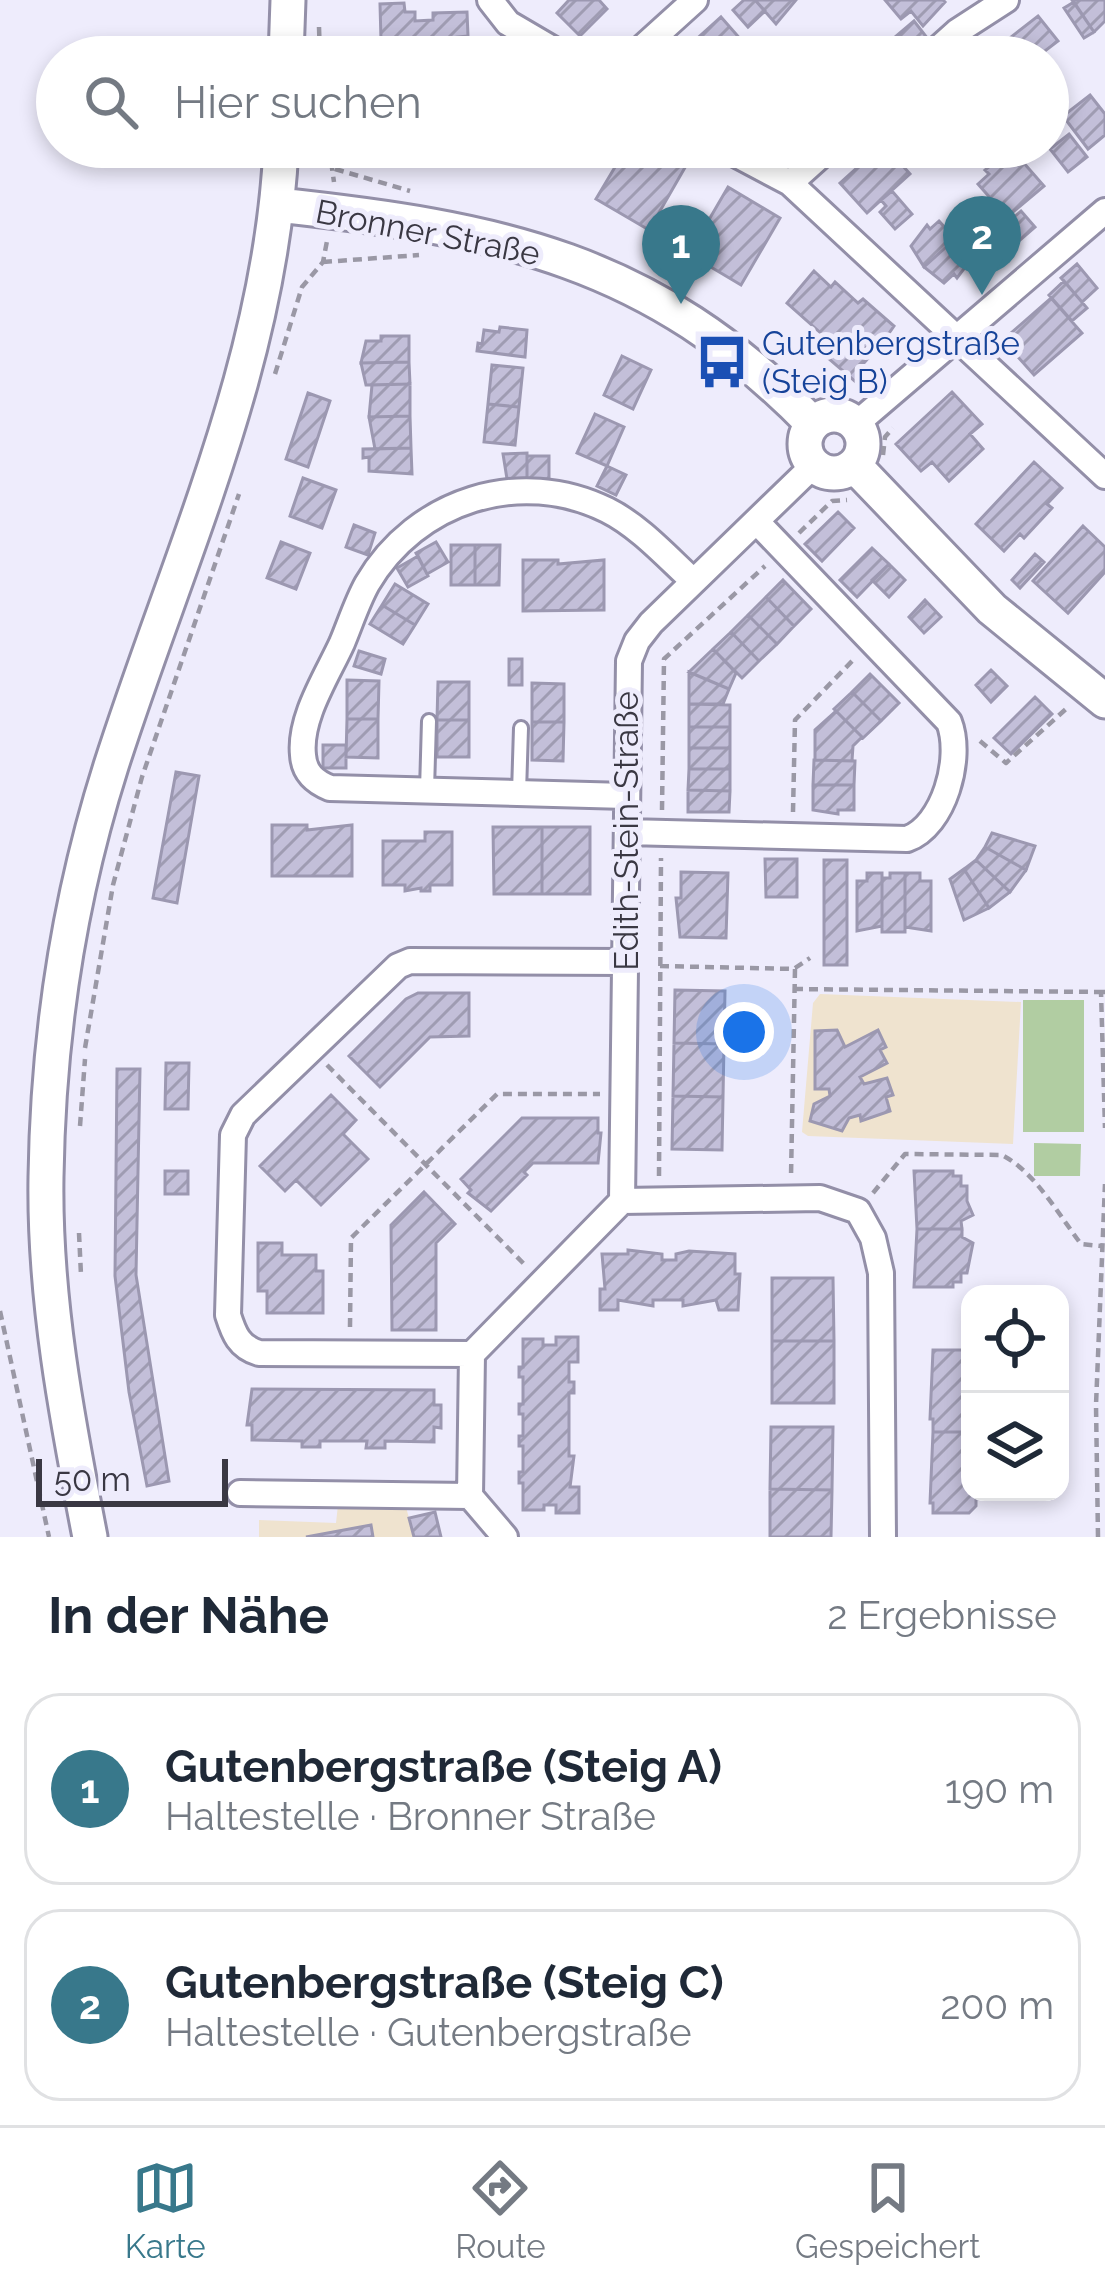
<!DOCTYPE html>
<html lang="de">
<meta charset="utf-8">
<style>
body{margin:0;font-family:Raleway,sans-serif;background:#f6f6f7;color:#1f2937}
.controls{position:absolute;right:36px;bottom:36px;display:grid;overflow:hidden;border-radius:24px;box-shadow:0 6px 18px #0003}
.controls button{width:108px;height:108px;display:grid;place-items:center;padding:0;border:0;border-bottom:3px solid #e0e1e3;background:#fff;color:#1f2937;font:60px sans-serif}
.scale{position:absolute;left:36px;bottom:30px;width:192px;box-sizing:border-box;padding-left:12px;border:6px solid #3a3843;border-top:0;font-size:33px;line-height:42px;white-space:nowrap;color:#3a3843;-webkit-text-stroke:9px #eeecfc;paint-order:stroke}
.you{position:absolute;left:744px;top:1032px;width:42px;height:42px;margin:-30px;border:9px solid #fff;border-radius:50%;background:#1a73e8;box-shadow:0 0 0 18px #1a73e833}
.badge{display:grid;place-items:center;width:78px;height:78px;border-radius:50%;background:#38788b;color:#fff;font-size:39px;font-weight:700}
.pin{position:absolute;translate:-50% -99px;filter:drop-shadow(0 3px 6px #0008)}
.pin::after{content:'';position:absolute;top:63px;width:42px;height:36px;background:inherit;clip-path:polygon(0 0,100% 0,50% 100%)}
.list{margin:0;padding:0;list-style:none}
h2{display:flex;justify-content:space-between;align-items:center;height:156px;margin:0;padding:0 48px;font-size:51px}
h2 small{font-size:39px;font-weight:400;color:#747a83}
.list li{display:grid;grid-template-columns:78px 1fr auto;gap:36px;align-items:center;box-sizing:border-box;height:192px;margin:0 24px 24px;padding:0 24px;border:3px solid #e0e1e3;border-radius:36px}
.list b{display:block;font-size:45px;white-space:nowrap}
.list p{margin:0;font-size:39px;white-space:nowrap;color:#747a83}
.list em{font-size:39px;font-style:normal;color:#747a83}
.icon{flex:none;width:66px;height:66px;fill:none;stroke:currentColor;stroke-width:2;stroke-linecap:round;stroke-linejoin:round}
.map{position:relative;flex:none;width:1105px;height:1537px;overflow:hidden}
.search{position:absolute;background:#fff;box-shadow:0 6px 18px #0003;left:36px;right:36px;top:36px;height:132px;display:flex;align-items:center;gap:30px;box-sizing:border-box;padding:0 42px;border-radius:66px;color:#747a83;font-size:45px}
.sheet{height:588px;background:#fff}
nav{display:flex;justify-content:space-around;align-items:center;box-sizing:border-box;height:168px;border-top:3px solid #e0e1e3;background:#fff;font-size:33px;color:#747a83}
nav a{display:grid;justify-items:center;gap:6px}
nav .on{color:#38788b}
.map>svg:first-child{display:block}
</style>
<div class="map">
<svg width="1105" height="1537" viewBox="0 0 1105 1537">
<defs>
<pattern id="building-hatch" width="6" height="6" patternUnits="userSpaceOnUse" patternTransform="scale(3)"><rect width="6" height="6" fill="#c3bfd9"/><path d="M-1 1l2-2M0 6l6-6M5 7l2-2" fill="none" stroke="#9f9cb2"/></pattern>
</defs>
<rect width="100%" height="100%" fill="#eeecfc"/>
<path fill="#efe3cf" d="M 820,994 L 1021,1002 L 1013,1144 L 808,1136 L 802,1132 L 813,1003 Z
M 338,1505 L 406,1507 L 414,1537 L 259,1537 L 259,1520 L 336,1523 Z"/>
<path fill="#b1cda2" d="M 1023,1000 L 1084,1000 L 1084,1132 L 1023,1132 Z
M 1034,1143 L 1081,1144 L 1080,1176 L 1034,1176 Z"/>
<path fill="url(#building-hatch)" stroke="#9c98b1" stroke-width="3" d="M 569,0 L 599,0 L 607,9 L 580,36 L 557,13 Z
M 744,0 L 755,0 L 765,11 L 748,27 L 733,10 Z
M 755,0 L 796,0 L 776,24 Z
M 885,0 L 943,0 L 945,2 L 923,26 L 911,11 L 901,19 Z
M 1072,0 L 1105,0 L 1105,21 L 1094,32 Z
M 1074,2 L 1094,32 L 1084,38 L 1064,8 Z
M 404,3 L 405,12 L 415,12 L 415,21 L 433,20 L 433,13 L 467,12 L 468,36 L 457,37 L 457,48 L 446,49 L 446,57 L 387,57 L 386,39 L 381,40 L 380,4 Z
M 1038,16 L 1058,41 L 1037,57 L 1018,57 L 1006,41 Z
M 721,17 L 743,42 L 726,57 L 705,57 L 692,43 Z
M 914,21 L 928,39 L 909,56 L 894,38 Z
M 1090,95 L 1105,114 L 1105,135 L 1088,149 L 1063,116 Z
M 1069,134 L 1087,157 L 1068,172 L 1050,149 Z
M 627,147 L 658,147 L 687,164 L 649,230 L 596,199 Z
M 880,147 L 886,147 L 910,174 L 867,213 L 840,183 Z
M 1007,152 L 1018,165 L 1022,161 L 1044,186 L 1007,217 L 978,184 L 989,174 L 985,170 Z
M 728,187 L 780,218 L 741,285 L 689,254 Z
M 892,191 L 912,214 L 895,229 L 880,212 L 886,206 L 881,200 Z
M 1021,211 L 1035,227 L 1011,248 L 997,232 Z
M 939,221 L 955,239 L 924,267 L 911,246 L 927,225 L 930,229 Z
M 955,239 L 972,258 L 957,278 L 954,274 L 944,283 L 924,267 Z
M 1077,264 L 1097,288 L 1082,302 L 1061,278 Z
M 814,271 L 831,287 L 835,282 L 858,303 L 863,299 L 894,326 L 878,349 L 871,342 L 865,349 L 871,355 L 863,364 L 870,370 L 858,384 L 814,346 L 824,336 L 787,303 Z
M 1064,281 L 1087,308 L 1072,321 L 1049,295 Z
M 1051,298 L 1082,333 L 1034,375 L 1003,340 Z
M 500,327 L 527,330 L 525,357 L 477,351 L 478,343 L 482,344 L 484,330 L 499,332 Z
M 381,336 L 409,336 L 409,362 L 361,363 L 366,341 L 381,341 Z
M 622,356 L 651,370 L 633,409 L 604,395 Z
M 409,362 L 410,384 L 366,385 L 361,363 Z
M 492,365 L 523,368 L 519,407 L 488,404 Z
M 410,384 L 410,416 L 369,417 L 372,385 Z
M 952,392 L 982,424 L 970,434 L 983,449 L 949,481 L 932,462 L 921,471 L 896,444 Z
M 308,393 L 330,401 L 308,467 L 286,459 Z
M 488,404 L 519,407 L 515,445 L 484,442 Z
M 595,414 L 624,427 L 607,466 L 577,453 Z
M 410,416 L 411,448 L 375,449 L 369,417 Z
M 411,448 L 412,474 L 369,471 L 369,457 L 363,458 L 363,449 Z
M 527,453 L 527,478 L 507,479 L 503,454 Z
M 527,456 L 549,456 L 549,479 L 527,479 Z
M 1034,462 L 1062,488 L 1047,504 L 1052,508 L 1024,538 L 1020,534 L 1004,551 L 976,524 Z
M 607,466 L 626,475 L 616,495 L 597,486 Z
M 303,478 L 336,490 L 322,528 L 290,516 Z
M 838,512 L 854,528 L 822,561 L 805,544 Z
M 354,525 L 375,533 L 368,555 L 346,547 Z
M 1083,526 L 1105,547 L 1105,572 L 1068,613 L 1033,581 Z
M 281,542 L 310,553 L 296,589 L 267,578 Z
M 436,542 L 448,562 L 427,574 L 416,553 Z
M 451,545 L 475,545 L 475,585 L 451,585 Z
M 475,545 L 500,545 L 499,585 L 475,585 Z
M 872,548 L 889,564 L 857,597 L 840,580 Z
M 1035,554 L 1044,562 L 1020,588 L 1012,580 Z
M 418,556 L 428,576 L 408,587 L 397,568 Z
M 523,560 L 558,560 L 558,564 L 604,560 L 604,610 L 523,611 Z
M 889,564 L 905,580 L 889,597 L 872,580 Z
M 783,580 L 811,609 L 794,626 L 766,597 Z
M 395,584 L 428,604 L 415,625 L 382,605 Z
M 766,597 L 794,626 L 777,644 L 748,615 Z
M 925,600 L 941,617 L 924,633 L 909,617 Z
M 382,605 L 415,625 L 403,644 L 370,624 Z
M 748,615 L 777,644 L 759,661 L 731,632 Z
M 731,632 L 759,661 L 742,678 L 713,649 Z
M 713,649 L 736,673 L 729,689 L 689,672 Z
M 359,651 L 385,659 L 381,674 L 354,666 Z
M 509,659 L 522,659 L 522,685 L 509,685 Z
M 991,670 L 1007,686 L 991,702 L 976,685 Z
M 689,672 L 729,689 L 723,704 L 689,704 Z
M 870,674 L 899,703 L 881,721 L 852,692 Z
M 347,680 L 379,681 L 378,719 L 347,719 Z
M 438,682 L 469,682 L 469,720 L 437,720 Z
M 532,683 L 564,684 L 564,722 L 532,722 Z
M 852,692 L 881,721 L 863,738 L 834,709 Z
M 1035,697 L 1052,714 L 1011,754 L 994,738 Z
M 689,704 L 730,705 L 730,727 L 689,727 Z
M 836,711 L 862,737 L 853,746 L 852,761 L 815,760 L 815,730 Z
M 347,719 L 378,719 L 378,758 L 346,757 Z
M 437,720 L 469,720 L 469,757 L 437,757 Z
M 532,722 L 564,722 L 563,761 L 532,760 Z
M 689,727 L 730,727 L 730,748 L 689,748 Z
M 323,745 L 346,745 L 346,768 L 323,768 Z
M 689,748 L 730,748 L 730,769 L 689,769 Z
M 814,760 L 855,761 L 854,785 L 813,785 Z
M 689,769 L 730,769 L 730,791 L 688,790 Z
M 176,772 L 199,776 L 177,903 L 153,898 Z
M 813,785 L 854,785 L 854,810 L 838,810 L 838,814 L 813,810 Z
M 688,790 L 730,791 L 729,812 L 688,812 Z
M 272,825 L 307,825 L 307,830 L 352,825 L 352,876 L 272,876 Z
M 493,827 L 542,827 L 542,894 L 494,894 Z
M 542,827 L 590,827 L 590,894 L 542,894 Z
M 425,832 L 452,832 L 452,885 L 430,885 L 430,891 L 421,891 L 421,888 L 405,891 L 405,885 L 383,885 L 383,841 L 425,841 Z
M 992,833 L 1035,846 L 1026,870 L 985,847 Z
M 985,847 L 1026,870 L 1010,892 L 976,860 Z
M 765,859 L 797,859 L 797,897 L 766,897 Z
M 824,860 L 847,860 L 847,965 L 824,965 Z
M 976,860 L 1010,892 L 989,908 L 964,869 Z
M 964,869 L 989,908 L 964,920 L 950,879 Z
M 681,872 L 728,873 L 726,938 L 680,937 L 676,898 L 681,898 Z
M 867,873 L 882,873 L 882,926 L 857,931 L 857,881 L 867,881 Z
M 890,873 L 905,873 L 905,932 L 882,932 L 882,878 L 890,878 Z
M 905,873 L 920,873 L 920,881 L 931,881 L 931,931 L 905,927 Z
M 675,990 L 725,991 L 724,1044 L 674,1043 Z
M 418,993 L 469,993 L 469,1036 L 430,1037 L 380,1087 L 349,1056 L 406,999 Z
M 837,1030 L 845,1047 L 878,1030 L 886,1047 L 880,1050 L 887,1063 L 860,1077 L 864,1084 L 887,1078 L 893,1095 L 886,1097 L 890,1111 L 861,1121 L 860,1115 L 849,1118 L 842,1131 L 810,1121 L 814,1104 L 830,1096 L 829,1089 L 815,1089 L 815,1031 Z
M 674,1043 L 724,1044 L 723,1097 L 673,1096 Z
M 166,1063 L 189,1063 L 188,1109 L 165,1109 Z
M 117,1069 L 140,1069 L 136,1275 L 169,1481 L 147,1486 L 129,1392 L 115,1276 Z
M 331,1095 L 356,1120 L 343,1134 L 368,1159 L 321,1205 L 296,1180 L 285,1191 L 260,1166 Z
M 673,1096 L 723,1097 L 722,1150 L 672,1149 Z
M 522,1118 L 598,1118 L 598,1133 L 601,1133 L 598,1163 L 533,1163 L 524,1172 L 527,1175 L 491,1211 L 468,1193 L 471,1190 L 461,1179 Z
M 165,1171 L 188,1171 L 188,1194 L 165,1194 Z
M 914,1171 L 953,1171 L 953,1176 L 961,1176 L 961,1186 L 967,1186 L 967,1201 L 973,1215 L 961,1221 L 962,1229 L 917,1229 Z
M 424,1192 L 455,1224 L 436,1243 L 436,1330 L 392,1330 L 391,1225 Z
M 917,1229 L 962,1229 L 962,1237 L 973,1243 L 967,1273 L 961,1273 L 961,1282 L 953,1282 L 953,1287 L 914,1287 Z
M 258,1243 L 282,1243 L 282,1255 L 316,1255 L 316,1271 L 323,1271 L 323,1313 L 267,1313 L 267,1291 L 258,1291 Z
M 628,1250 L 662,1254 L 662,1260 L 676,1260 L 676,1254 L 689,1251 L 735,1254 L 735,1274 L 740,1274 L 738,1310 L 719,1310 L 716,1300 L 683,1306 L 683,1300 L 653,1300 L 653,1306 L 618,1300 L 618,1310 L 600,1310 L 600,1289 L 605,1289 L 602,1254 L 628,1254 Z
M 772,1278 L 833,1278 L 834,1341 L 772,1341 Z
M 556,1337 L 578,1337 L 578,1362 L 569,1362 L 569,1382 L 574,1382 L 574,1393 L 569,1393 L 569,1456 L 574,1456 L 570,1487 L 579,1487 L 579,1513 L 556,1513 L 556,1505 L 544,1505 L 544,1510 L 523,1510 L 523,1483 L 519,1483 L 519,1472 L 523,1472 L 523,1446 L 519,1446 L 519,1436 L 523,1436 L 523,1414 L 519,1414 L 519,1404 L 523,1404 L 523,1377 L 519,1377 L 519,1367 L 523,1367 L 523,1339 L 543,1339 L 543,1345 L 556,1345 Z
M 772,1341 L 834,1341 L 834,1403 L 772,1403 Z
M 933,1350 L 969,1350 L 970,1432 L 933,1432 L 933,1419 L 930,1419 Z
M 252,1389 L 434,1390 L 434,1405 L 441,1405 L 441,1428 L 434,1427 L 434,1442 L 385,1441 L 385,1448 L 366,1448 L 367,1441 L 320,1441 L 320,1447 L 302,1447 L 302,1441 L 252,1440 L 252,1425 L 247,1425 Z
M 771,1427 L 833,1427 L 832,1490 L 770,1489 Z
M 933,1432 L 970,1432 L 970,1492 L 979,1494 L 976,1494 L 976,1506 L 969,1513 L 933,1513 L 933,1503 L 930,1503 Z
M 770,1489 L 832,1490 L 831,1537 L 770,1537 Z
M 435,1512 L 441,1537 L 414,1537 L 409,1518 Z
M 371,1525 L 373,1537 L 306,1537 Z"/>
<g fill="none" stroke-linecap="round" stroke-linejoin="round">
<defs>
<path id="lane" d="M 427,790 L 429,721
M 519,793 L 521,728"/>
<path id="street" d="M 490,0 L 508,23 L 566,57
M 632,57 L 695,0
M 929,57 L 958,31 L 1006,0
M 722,147 L 790,183 L 1105,476
M 790,183 L 830,147
M 856,424 L 1105,211
M 626,796 L 330,788 C 315,782 304,773 303,755 C 299,718 327,676 342,643 C 350,624 357,602 367,584 C 416,500 520,467 607,510 C 639,526 666,556 692,580
M 627,832 L 907,839 C 944,826 963,758 949,722 L 757,522
M 622,1201 L 820,1198 L 858,1211 L 873,1238 L 881,1273 L 883,1537
M 472,1354 L 259,1353 C 239,1347 234,1334 228,1315 L 233,1135 L 243,1115 L 398,966 L 410,961 L 626,962
M 240,1493 L 470,1496
M 505,1537 L 470,1496 L 472,1354 L 622,1201 L 629,661 L 637,641 L 651,623 L 814,465"/>
<path id="secondary" d="M 286,57 L 288,0
M 278,205 C 499,229 651,258 812,423
M805 444a29 29 0 1 1 58 0a29 29 0 1 1-58 0Z
M 854,465 L 992,609 L 1105,701
M 90,1537 C 67,1419 44,1298 46,1177 C 48,1039 69,898 111,766 C 176,562 271,365 281,147"/>
</defs>
<use href="#lane" stroke="#938fa8" stroke-width="18"/>
<use href="#street" stroke="#938fa8" stroke-width="30"/>
<use href="#secondary" stroke="#938fa8" stroke-width="39"/>
<path stroke="#9a98a5" stroke-width="4.5" stroke-dasharray="9 6" stroke-linecap="butt" d="M 319,27 L 320,57
M 329,147 L 334,182
M 335,169 L 410,191
M 323,262 L 419,255
M 275,374 L 302,287 L 323,262 L 327,241
M 883,455 L 885,437 L 893,428
M 799,533 L 832,501 L 847,500
M 980,741 L 1006,763 L 1066,709
M 662,810 L 664,659 L 765,566
M 793,812 L 795,720 L 856,657
M 660,966 L 795,969 L 791,1176
M 795,968 L 810,958
M 794,989 L 1101,992
M 1105,992 L 1101,992 L 1105,1128
M 85,1048 L 113,885 L 142,777 L 239,494
M 327,1065 L 526,1266
M 80,1126 L 85,1059
M 659,1176 L 661,858
M 873,1193 L 905,1154 L 1002,1155 C 1035,1172 1059,1215 1081,1244 L 1101,1246
M 79,1233 L 81,1275
M 0,1311 L 49,1537
M 350,1327 L 351,1238 L 497,1094 L 600,1094
M 1098,1537 L 1096,1405 L 1105,1184"/>
<use href="#lane" stroke="#fff" stroke-width="12"/>
<use href="#street" stroke="#fff" stroke-width="24"/>
<use href="#secondary" stroke="#fff" stroke-width="33"/>
</g>
<defs>
<symbol id="bus-bare" viewBox="-9 -9 18 18"><path d="M-5-6H5V4H4V6H2V4H-2V6H-4V4H-5ZM-3.5-4V0h7V-4ZM-3.5 1.2v1.5H-2V1.2ZM2 1.2v1.5H3.5V1.2Z" fill="#1a4fb4" stroke="#eeecfc" stroke-width="2.5" paint-order="stroke"/></symbol>
</defs>
<g fill-rule="evenodd">
<use href="#bus-bare" x="684" y="324" width="76" height="76"/>
</g>
<g text-anchor="middle" stroke-width="10" stroke-linejoin="round" paint-order="stroke">
<g font-size="33" fill="#3a3843" stroke="#eeecfc">
<text transform="translate(428 232) rotate(11)" y="12">Bronner Straße</text>
<text transform="translate(626 831) rotate(-90)" y="12">Edith-Stein-Straße</text>
</g>
<g font-size="33" fill="#164399" stroke="#eeecfc" text-anchor="start">
<text x="762" y="355">Gutenbergstraße<tspan x="762" dy="38">(Steig B)</tspan></text>
</g>
</g>
</svg>
<div class="controls">
<button><svg class="icon" aria-label="locate" viewBox="0 0 24 24"><circle cx="12" cy="12" r="6"/><path d="M12 2v4M12 18v4M2 12h4M18 12h4"/></svg></button>
<button><svg class="icon" aria-label="layers" viewBox="0 0 24 24"><path d="M12 4l9 5-9 5-9-5zM3 14l9 5 9-5"/></svg></button>
</div>
<div class="scale">50 m</div>
<div class="you"></div>
<div class="pin badge" style="left:681px;top:304px">1</div>
<div class="pin badge" style="left:982px;top:295px">2</div>
<div class="search"><svg class="icon" aria-label="search" viewBox="0 0 24 24"><circle cx="10" cy="10" r="6"/><path d="M15 15l6 6"/></svg>Hier suchen</div>
</div>
<section class="sheet">
<h2>In der Nähe<small>2 Ergebnisse</small></h2>
<ul class="list">
<li><span class="badge">1</span><div><b>Gutenbergstraße (Steig A)</b><p>Haltestelle · Bronner Straße</p></div><em>190 m</em></li>
<li><span class="badge">2</span><div><b>Gutenbergstraße (Steig C)</b><p>Haltestelle · Gutenbergstraße</p></div><em>200 m</em></li>
</ul>
</section>
<nav>
<a class="on"><svg class="icon" aria-label="map" viewBox="0 0 24 24"><path d="M3 6l6-2 6 2 6-2v14l-6 2-6-2-6 2zM9 4v14M15 6v14"/></svg>Karte</a>
<a><svg class="icon" aria-label="directions" viewBox="0 0 24 24"><path d="M12 3l9 9-9 9-9-9zM9 14v-3h6M13 9l2 2-2 2"/></svg>Route</a>
<a><svg class="icon" aria-label="saved" viewBox="0 0 24 24"><path d="M7 4h10v16l-5-4-5 4z"/></svg>Gespeichert</a>
</nav>
